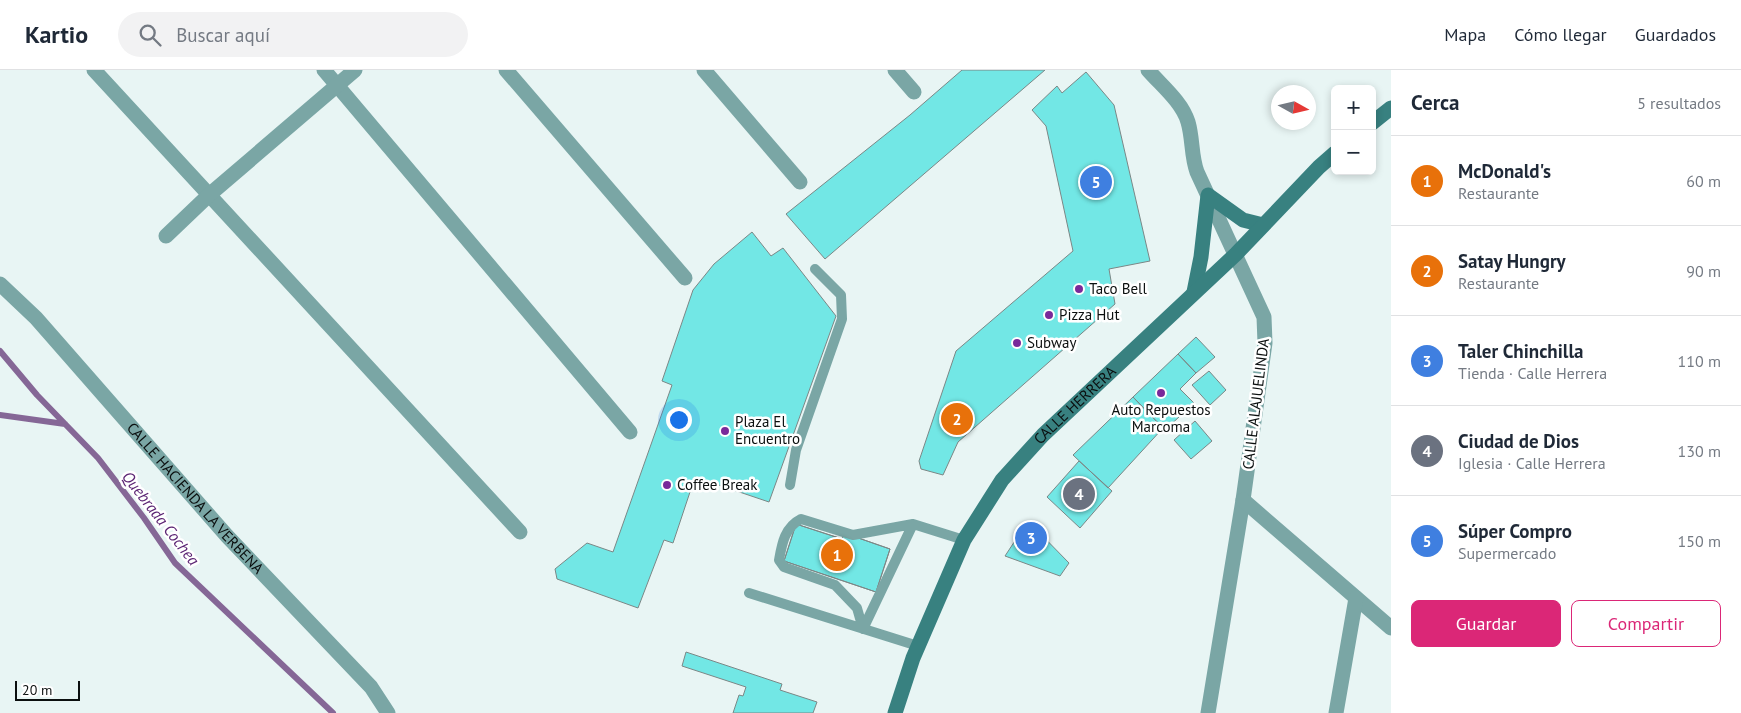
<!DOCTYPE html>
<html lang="es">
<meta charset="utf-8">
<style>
body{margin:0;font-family:"PT Sans",sans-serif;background:#f2f2f3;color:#1f2937}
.controls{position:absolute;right:15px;top:15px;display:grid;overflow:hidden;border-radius:8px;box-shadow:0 2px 8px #0003}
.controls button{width:45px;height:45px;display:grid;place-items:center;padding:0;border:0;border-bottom:1px solid #e0e1e3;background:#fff;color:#1f2937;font:25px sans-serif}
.compass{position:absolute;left:1271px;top:15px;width:45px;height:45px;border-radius:50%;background:#fff;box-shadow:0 2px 8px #0003;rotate:98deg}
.scale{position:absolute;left:15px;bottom:12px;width:65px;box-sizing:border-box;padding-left:5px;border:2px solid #0b0f0f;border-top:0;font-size:14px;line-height:18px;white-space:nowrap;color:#0b0f0f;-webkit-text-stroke:4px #fff;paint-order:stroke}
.you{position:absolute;left:678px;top:349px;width:18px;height:18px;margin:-12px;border:4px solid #fff;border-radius:50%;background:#1a73e8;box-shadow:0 0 0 8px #1a73e833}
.badge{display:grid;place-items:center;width:32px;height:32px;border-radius:50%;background:#db2777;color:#fff;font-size:16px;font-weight:700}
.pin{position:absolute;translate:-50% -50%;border:2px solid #fff;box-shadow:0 1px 5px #0006}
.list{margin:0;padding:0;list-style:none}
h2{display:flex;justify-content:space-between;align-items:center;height:65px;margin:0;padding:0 20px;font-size:21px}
h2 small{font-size:16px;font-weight:400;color:#747a83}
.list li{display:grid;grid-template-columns:32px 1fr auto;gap:15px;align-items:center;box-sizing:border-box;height:90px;padding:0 20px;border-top:1px solid #e0e1e3}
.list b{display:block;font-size:19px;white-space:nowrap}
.list p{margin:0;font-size:16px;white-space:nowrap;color:#747a83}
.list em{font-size:16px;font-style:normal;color:#747a83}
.actions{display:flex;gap:10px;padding:15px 20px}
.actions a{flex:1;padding:11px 0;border:1px solid #db2777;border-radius:8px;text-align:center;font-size:18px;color:#db2777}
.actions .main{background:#db2777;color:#fff}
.icon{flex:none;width:28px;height:28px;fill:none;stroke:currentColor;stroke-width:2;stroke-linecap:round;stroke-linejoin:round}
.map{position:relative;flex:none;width:1391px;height:643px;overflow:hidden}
header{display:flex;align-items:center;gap:30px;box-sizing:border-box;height:70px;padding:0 25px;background:#fff;border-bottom:1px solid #e0e1e3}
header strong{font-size:24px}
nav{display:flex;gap:28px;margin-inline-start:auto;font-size:18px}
.search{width:350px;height:45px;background:#f2f2f3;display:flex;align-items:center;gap:12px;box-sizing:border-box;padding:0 18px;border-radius:28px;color:#747a83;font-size:19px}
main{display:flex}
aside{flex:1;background:#fff}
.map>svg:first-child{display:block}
</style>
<header>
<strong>Kartio</strong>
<div class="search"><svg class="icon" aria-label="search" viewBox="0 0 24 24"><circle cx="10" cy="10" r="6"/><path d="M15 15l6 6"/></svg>Buscar aquí</div>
<nav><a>Mapa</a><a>Cómo llegar</a><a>Guardados</a></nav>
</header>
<main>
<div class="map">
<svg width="1391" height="643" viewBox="0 0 1391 643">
<rect width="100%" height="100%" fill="#e8f5f4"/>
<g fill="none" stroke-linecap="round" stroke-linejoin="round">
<path stroke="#856796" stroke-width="6" d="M 0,281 L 37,325 L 98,388 L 144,448 L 175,493 L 333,643
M 0,345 L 65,354"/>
</g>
<path fill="#72e7e5" stroke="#7b8786" d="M 962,0 L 1045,0 L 825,189 L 786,144 L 910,45 Z
M 1086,2 L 1114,35 L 1150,191 L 1109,199 L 1115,234 L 958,372 L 943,405 L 921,399 L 919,391 L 956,281 L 1073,181 L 1046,56 L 1032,40 L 1057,16 L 1062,23 Z
M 752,162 L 771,186 L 783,178 L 836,246 L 769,432 L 695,407 L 673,473 L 664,470 L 638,538 L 557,509 L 555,499 L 587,473 L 613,482 L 672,315 L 662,311 L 693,220 L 714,194 Z
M 1196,267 L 1215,287 L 1196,303 L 1178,284 Z
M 1178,284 L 1196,303 L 1180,319 L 1194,333 L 1165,360 L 1133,327 Z
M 1209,301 L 1226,320 L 1210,335 L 1192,315 Z
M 1133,327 L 1163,358 L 1108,418 L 1073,385 Z
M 1195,351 L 1212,371 L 1191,389 L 1174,370 Z
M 1079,391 L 1112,421 L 1080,458 L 1047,427 Z
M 1028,451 L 1069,493 L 1060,506 L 1005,486 Z
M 796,454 L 842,469 L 844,463 L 890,479 L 876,522 L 784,491 Z
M 796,454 L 842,469 L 844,463 L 890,479 L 876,522 L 784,491 Z
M 686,582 L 782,614 L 780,620 L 817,632 L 813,643 L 733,643 L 739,625 L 743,626 L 746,617 L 682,596 Z"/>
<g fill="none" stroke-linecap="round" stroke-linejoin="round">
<path stroke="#7aa6a5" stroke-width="10" d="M 790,415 L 796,380 L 842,249 L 841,225 L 815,199
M 749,523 L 918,576
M 863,559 L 857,538 L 835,515 L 784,497 L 779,490 C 782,473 785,457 801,449 L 853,465 L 913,454 L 964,470
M 863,559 L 913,454"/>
<g stroke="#7aa6a5" stroke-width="15">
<path d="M 94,0 L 520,462"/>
<path d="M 324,0 L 630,362"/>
<path d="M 506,0 L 685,208"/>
<path d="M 704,0 L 800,112"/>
<path d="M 895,0 L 914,22"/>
<path d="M 1148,0 C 1162,16 1182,32 1188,52 C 1193,69 1191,86 1197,102 L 1264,247 L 1265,273 L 1243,430 L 1208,643"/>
<path d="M 166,166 L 209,125 L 355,0"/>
<path id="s1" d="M 0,214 L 36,248 L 227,466 L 371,617 L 388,643"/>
<path d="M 1243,430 L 1391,558"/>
<path d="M 1336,643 L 1356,528"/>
</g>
<g stroke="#388180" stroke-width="15">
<path d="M 1372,53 L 1391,38"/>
<path d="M 1194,222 L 1201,187 L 1208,125 L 1243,150 L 1263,155"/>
<path id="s2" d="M 895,643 L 913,588 L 964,470 L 1002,410 L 1043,365 L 1236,184 L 1319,97 L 1335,83"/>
</g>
</g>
<g fill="#79299a" stroke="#fff" stroke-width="2">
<circle cx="1079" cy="219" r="5"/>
<circle cx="1049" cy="245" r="5"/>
<circle cx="1017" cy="273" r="5"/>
<circle cx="1161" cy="323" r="5"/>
<circle cx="725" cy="361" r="5"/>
<circle cx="667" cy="415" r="5"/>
</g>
<g text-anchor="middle" stroke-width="5" stroke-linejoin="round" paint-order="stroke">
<g font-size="15" fill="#0b0f0f" stroke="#fff" text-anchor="start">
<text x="1089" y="224">Taco Bell</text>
<text x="1059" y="250">Pizza Hut</text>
<text x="1027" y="278">Subway</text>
<text x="1161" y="345" text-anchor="middle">Auto Repuestos<tspan x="1161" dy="17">Marcoma</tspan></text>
<text x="735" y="357">Plaza El<tspan x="735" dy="17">Encuentro</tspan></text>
<text x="677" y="420">Coffee Break</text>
</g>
<g font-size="15" fill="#0b0f0f" stroke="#fff">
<text transform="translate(1256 334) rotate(-83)" y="5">CALLE ALAJUELINDA</text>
<text dy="5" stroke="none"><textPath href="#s2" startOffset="362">CALLE HERRERA</textPath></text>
<text dy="5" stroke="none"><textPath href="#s1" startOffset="290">CALLE HACIENDA LA VERBENA</textPath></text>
</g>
<g font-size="16" font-style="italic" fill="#5c2574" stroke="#fff">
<text transform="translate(161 448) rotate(52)" y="6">Quebrada Cochea</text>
</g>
</g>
</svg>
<div class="controls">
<button>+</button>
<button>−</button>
</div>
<svg class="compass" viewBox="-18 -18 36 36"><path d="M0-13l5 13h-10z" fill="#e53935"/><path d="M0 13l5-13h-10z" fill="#747a83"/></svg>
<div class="scale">20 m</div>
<div class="you"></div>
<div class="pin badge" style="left:837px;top:485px;background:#e8710a">1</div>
<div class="pin badge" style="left:957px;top:349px;background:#e8710a">2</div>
<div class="pin badge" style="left:1031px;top:468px;background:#3f7fe0">3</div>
<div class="pin badge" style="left:1079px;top:424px;background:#6b7280">4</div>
<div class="pin badge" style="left:1096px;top:112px;background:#3f7fe0">5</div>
</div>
<aside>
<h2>Cerca<small>5 resultados</small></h2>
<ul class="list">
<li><span class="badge" style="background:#e8710a">1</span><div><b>McDonald's</b><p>Restaurante</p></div><em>60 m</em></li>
<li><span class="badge" style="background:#e8710a">2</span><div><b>Satay Hungry</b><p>Restaurante</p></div><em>90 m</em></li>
<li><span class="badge" style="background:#3f7fe0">3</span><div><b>Taler Chinchilla</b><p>Tienda · Calle Herrera</p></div><em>110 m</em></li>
<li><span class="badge" style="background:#6b7280">4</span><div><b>Ciudad de Dios</b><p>Iglesia · Calle Herrera</p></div><em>130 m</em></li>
<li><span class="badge" style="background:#3f7fe0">5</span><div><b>Súper Compro</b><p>Supermercado</p></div><em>150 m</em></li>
</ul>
<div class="actions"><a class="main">Guardar</a><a>Compartir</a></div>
</aside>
</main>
